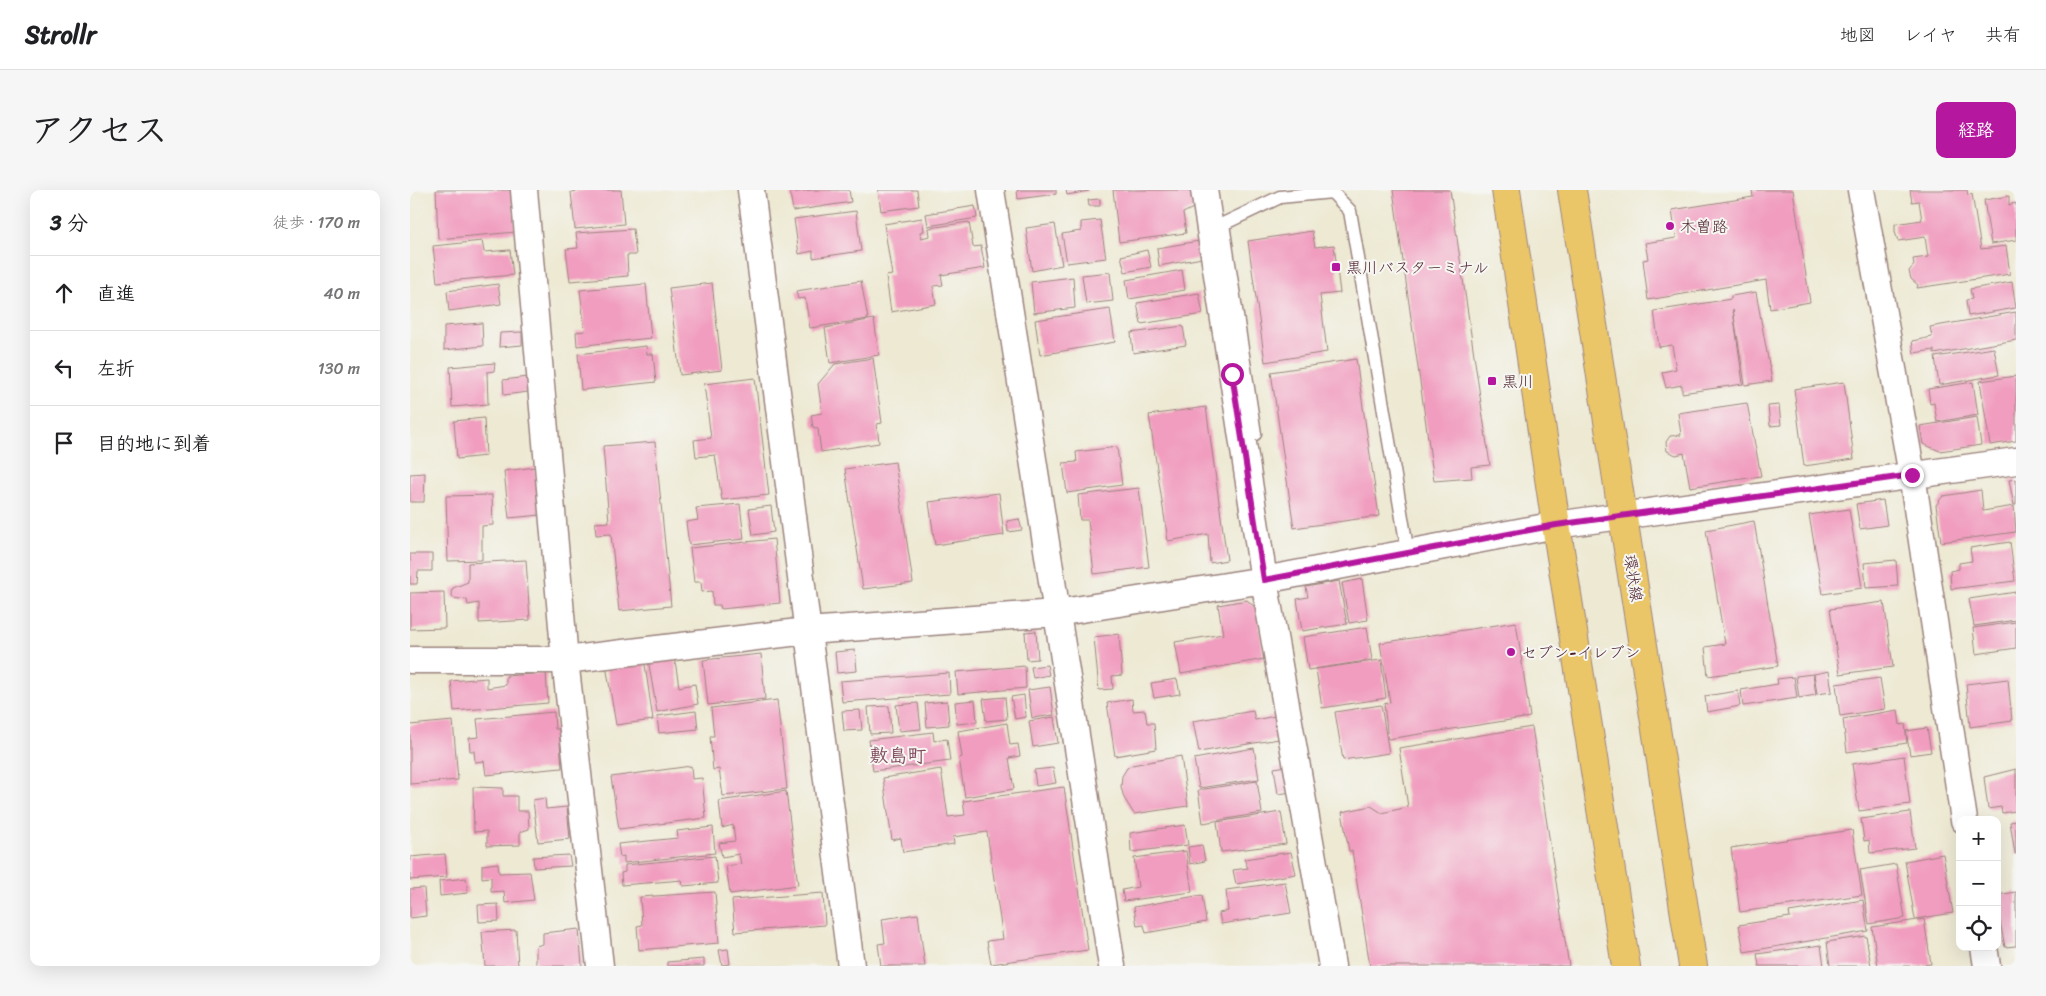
<!DOCTYPE html>
<html lang="ja">
<meta charset="utf-8">
<style>
body{margin:0;font-family:Sriracha,"Klee One",sans-serif;background:#f6f6f6;color:#202124}
.controls{position:absolute;right:15px;bottom:15px;display:grid;overflow:hidden;border-radius:10px;box-shadow:0 5px 20px #0002}
.controls button{width:45px;height:45px;display:grid;place-items:center;padding:0;border:0;border-bottom:1px solid #e0e0e0;background:#fff;color:#202124;font:25px sans-serif}
.stop{position:absolute;width:15px;height:15px;margin:-11px;border:4px solid #b5179e;border-radius:50%;background:#fff}
.stop.end{background:#b5179e;border-color:#fff;box-shadow:0 1px 5px #0008}
.list{margin:0;padding:0;list-style:none}
h2{display:flex;justify-content:space-between;align-items:center;height:65px;margin:0;padding:0 20px;font-size:21px}
h2 small{font-size:16px;font-weight:400;color:#757577}
.list li{display:grid;grid-template-columns:32px 1fr auto;gap:15px;align-items:center;box-sizing:border-box;height:75px;padding:0 20px;border-top:1px solid #e0e0e0}
.list b{display:block;font-size:19px;white-space:nowrap}
.list em{font-size:16px;font-style:normal;color:#757577}
.icon{flex:none;width:28px;height:28px;fill:none;stroke:currentColor;stroke-width:2;stroke-linecap:round;stroke-linejoin:round}
.map{position:relative;flex:none;width:1606px;height:776px;overflow:hidden;border-radius:10px}
header{display:flex;align-items:center;gap:30px;box-sizing:border-box;height:70px;padding:0 25px;background:#fff;border-bottom:1px solid #e0e0e0}
header strong{font-size:24px}
nav{display:flex;gap:28px;margin-inline-start:auto;font-size:18px}
.intro{display:flex;align-items:center;justify-content:space-between;box-sizing:border-box;height:120px;padding:0 30px}
h1{margin:0;font-size:35px}
.button{padding:12px 22px;border-radius:10px;background:#b5179e;color:#fff;font-size:18px;font-weight:700}
main{display:flex;gap:30px;padding:0 30px}
aside{flex:1;background:#fff;border-radius:10px;box-shadow:0 5px 20px #0002}
.map>svg:first-child{display:block}
</style>
<header>
<strong>Strollr</strong>
<nav><a>地図</a><a>レイヤ</a><a>共有</a></nav>
</header>
<div class="intro"><h1>アクセス</h1><a class="button">経路</a></div>
<main>
<aside>
<h2>3 分<small>徒歩 · 170 m</small></h2>
<ul class="list">
<li><svg class="icon" aria-label="ahead" viewBox="0 0 24 24"><path d="M12 20V5M6 11l6-6 6 6"/></svg><div><b>直進</b></div><em>40 m</em></li>
<li><svg class="icon" aria-label="left" viewBox="0 0 24 24"><path d="M17 20v-9H6M10 6l-5 5 5 5"/></svg><div><b>左折</b></div><em>130 m</em></li>
<li><svg class="icon" aria-label="arrive" viewBox="0 0 24 24"><path d="M6 21V4h12l-3 4 3 4H6"/></svg><div><b>目的地に到着</b></div></li>
</ul>
</aside>
<div class="map">
<svg width="1606" height="776" viewBox="0 0 1606 776">
<rect width="100%" height="100%" fill="#f6f6f2"/>
<filter id="ink" filterUnits="userSpaceOnUse"><feTurbulence type="fractalNoise" baseFrequency=".02" numOctaves="2"/><feDisplacementMap in="SourceGraphic" scale="10" xChannelSelector="R" yChannelSelector="G"/><feConvolveMatrix kernelMatrix="1 2 1 2 8 2 1 2 1" color-interpolation-filters="sRGB"/></filter>
<filter id="wash" filterUnits="userSpaceOnUse"><feTurbulence type="fractalNoise" baseFrequency=".0096" numOctaves="4" result="noise"/><feDisplacementMap in="SourceGraphic" scale="20" xChannelSelector="R" yChannelSelector="G"/><feGaussianBlur stdDeviation="1.12" result="paint"/><feColorMatrix in="noise" values="0 0 0 0 0 0 0 0 0 0 0 0 0 0 0 0 0 1.4 0 .05"/><feComposite in="paint" operator="in"/></filter>
<g filter="url(#wash)">
<rect width="100%" height="100%" fill="#ede9d3"/>
<g id="blocks">
<path fill="#f19dbf" d="M 26,0 L 102,0 L 106,42 L 28,49 Z
M 176,0 L 211,0 L 214,34 L 165,39 L 161,2 Z
M 401,0 L 439,0 L 441,12 L 383,21 L 380,3 Z
M 468,0 L 507,0 L 509,16 L 471,21 Z
M 607,0 L 646,0 L 646,4 L 608,9 Z
M 656,0 L 678,0 L 679,1 L 657,5 Z
M 703,0 L 781,0 L 783,18 L 773,23 L 776,43 L 709,52 Z
M 983,0 L 1040,0 L 1080,275 L 1061,277 L 1062,288 L 1024,291 Z
M 1342,0 L 1383,0 L 1400,112 L 1360,119 L 1356,90 L 1238,110 L 1233,70 L 1238,69 L 1235,53 L 1266,48 L 1262,20 L 1343,7 Z
M 1500,0 L 1557,0 L 1558,5 L 1562,4 L 1571,59 L 1596,56 L 1600,84 L 1507,98 L 1508,95 L 1501,89 L 1499,81 L 1504,75 L 1503,69 L 1518,67 L 1515,47 L 1488,51 L 1485,42 L 1485,34 L 1512,30 L 1509,11 L 1502,12 Z
M 1599,6 L 1599,15 L 1606,13 L 1606,50 L 1581,54 L 1574,10 Z
M 690,9 L 690,16 L 679,16 L 678,10 Z
M 565,16 L 567,28 L 518,36 L 516,24 Z
M 446,21 L 451,61 L 403,68 L 403,61 L 389,64 L 384,29 Z
M 512,28 L 514,41 L 510,42 L 511,48 L 520,46 L 519,38 L 559,32 L 563,57 L 571,56 L 575,78 L 531,85 L 533,95 L 523,96 L 526,114 L 481,122 L 476,86 L 482,85 L 474,34 Z
M 690,30 L 696,68 L 657,73 L 652,44 L 671,41 L 671,32 Z
M 645,34 L 652,75 L 622,81 L 616,38 Z
M 223,39 L 226,65 L 217,65 L 218,86 L 160,91 L 156,59 L 168,58 L 166,43 Z
M 902,41 L 905,57 L 924,55 L 930,103 L 910,105 L 917,162 L 855,172 L 838,51 Z
M 72,51 L 74,62 L 100,60 L 103,85 L 27,92 L 23,56 Z
M 789,51 L 792,68 L 749,76 L 747,58 Z
M 737,60 L 741,77 L 715,82 L 711,66 Z
M 772,80 L 775,100 L 719,109 L 716,90 Z
M 700,82 L 703,111 L 676,114 L 672,85 Z
M 663,87 L 665,118 L 624,123 L 621,92 Z
M 451,91 L 458,129 L 400,138 L 395,108 L 388,109 L 386,101 Z
M 1602,92 L 1606,118 L 1558,126 L 1556,110 L 1562,109 L 1560,99 Z
M 302,93 L 312,180 L 270,185 L 259,98 Z
M 88,94 L 91,114 L 39,121 L 37,101 Z
M 236,94 L 241,148 L 167,156 L 166,142 L 175,141 L 170,100 Z
M 1346,102 L 1362,191 L 1335,195 L 1323,120 L 1333,194 L 1272,203 L 1272,195 L 1256,198 L 1252,182 L 1266,179 L 1262,155 L 1249,157 L 1244,121 L 1321,109 L 1321,106 Z
M 789,103 L 793,124 L 731,134 L 727,113 Z
M 700,119 L 705,152 L 630,165 L 625,130 Z
M 1606,122 L 1606,150 L 1524,164 L 1524,160 L 1504,163 L 1502,151 L 1522,147 L 1520,137 Z
M 464,129 L 469,165 L 420,173 L 415,138 Z
M 72,133 L 73,156 L 34,160 L 34,136 Z
M 773,136 L 776,155 L 723,163 L 721,143 Z
M 112,142 L 112,155 L 89,157 L 90,143 Z
M 236,156 L 237,164 L 243,164 L 246,192 L 171,200 L 168,164 Z
M 1584,158 L 1589,185 L 1529,195 L 1525,167 Z
M 463,168 L 472,233 L 467,234 L 469,253 L 411,262 L 408,239 L 403,237 L 401,225 L 412,223 L 408,194 L 425,174 Z
M 946,169 L 969,326 L 884,338 L 861,182 Z
M 85,173 L 84,181 L 77,182 L 78,214 L 42,217 L 40,177 Z
M 1606,186 L 1606,251 L 1580,255 L 1570,191 Z
M 118,187 L 118,202 L 94,205 L 93,190 Z
M 345,188 L 359,305 L 312,310 L 305,265 L 286,267 L 284,250 L 301,248 L 294,194 Z
M 1434,192 L 1444,269 L 1394,276 L 1384,199 Z
M 1563,192 L 1568,225 L 1527,232 L 1524,213 L 1520,214 L 1518,199 Z
M 1337,213 L 1351,286 L 1280,297 L 1274,263 L 1266,265 L 1257,261 L 1256,252 L 1260,246 L 1271,245 L 1268,223 Z
M 1369,215 L 1371,235 L 1360,236 L 1358,216 Z
M 796,217 L 817,370 L 800,373 L 798,344 L 758,351 L 739,225 Z
M 1567,227 L 1571,255 L 1530,261 L 1513,254 L 1510,236 Z
M 74,228 L 76,266 L 47,269 L 44,231 Z
M 245,252 L 261,416 L 209,421 L 201,344 L 186,345 L 185,333 L 199,332 L 193,256 Z
M 707,257 L 712,295 L 657,303 L 653,273 L 667,272 L 666,262 Z
M 485,272 L 503,393 L 453,399 L 435,279 Z
M 125,277 L 131,325 L 99,328 L 94,281 Z
M 15,283 L 14,312 L 0,312 L 0,284 Z
M 1606,289 L 1606,315 L 1604,315 L 1599,290 Z
M 729,298 L 739,377 L 684,384 L 678,330 L 670,330 L 668,305 Z
M 1571,300 L 1573,321 L 1604,316 L 1606,342 L 1531,352 L 1526,315 L 1533,306 Z
M 589,303 L 594,345 L 525,355 L 519,312 Z
M 82,305 L 83,335 L 72,336 L 72,370 L 38,371 L 36,306 Z
M 1473,310 L 1477,335 L 1450,339 L 1446,314 Z
M 330,314 L 334,349 L 279,355 L 276,332 L 288,330 L 286,318 Z
M 361,316 L 364,342 L 343,345 L 339,319 Z
M 1439,319 L 1452,398 L 1413,404 L 1399,325 Z
M 609,329 L 612,340 L 598,342 L 597,331 Z
M 1344,331 L 1368,476 L 1298,486 L 1295,457 L 1315,454 L 1296,340 Z
M 364,349 L 370,413 L 311,419 L 310,415 L 303,415 L 302,401 L 292,402 L 291,392 L 284,392 L 280,358 Z
M 1600,352 L 1605,391 L 1541,399 L 1540,381 L 1549,379 L 1549,373 L 1562,371 L 1560,358 Z
M 0,364 L 22,364 L 22,381 L 8,381 L 7,394 L 0,394 Z
M 116,370 L 120,430 L 69,433 L 69,413 L 58,415 L 57,410 L 43,408 L 41,402 L 43,398 L 58,392 L 58,373 Z
M 1486,370 L 1488,396 L 1456,398 L 1454,373 Z
M 952,389 L 958,430 L 939,433 L 932,393 Z
M 929,391 L 937,434 L 892,441 L 887,409 L 898,407 L 896,397 Z
M 34,402 L 35,438 L 0,439 L 0,403 Z
M 1606,402 L 1606,430 L 1564,436 L 1559,409 Z
M 837,410 L 847,419 L 854,469 L 771,484 L 765,452 L 813,444 L 808,415 Z
M 1474,412 L 1483,477 L 1430,484 L 1420,419 Z
M 1106,432 L 1120,527 L 978,549 L 974,514 L 980,512 L 970,453 Z
M 1606,432 L 1606,458 L 1566,464 L 1563,438 Z
M 957,437 L 962,470 L 898,480 L 893,447 Z
M 626,441 L 628,469 L 617,470 L 615,442 Z
M 709,444 L 712,485 L 702,486 L 703,499 L 689,500 L 684,447 Z
M 445,460 L 447,481 L 427,483 L 425,462 Z
M 264,464 L 269,497 L 285,494 L 288,514 L 247,522 L 238,469 Z
M 351,464 L 355,509 L 298,515 L 293,470 Z
M 234,468 L 243,530 L 206,535 L 196,475 Z
M 971,470 L 976,508 L 912,518 L 906,479 Z
M 637,475 L 639,485 L 623,488 L 621,477 Z
M 615,476 L 616,498 L 548,504 L 546,482 Z
M 1419,481 L 1422,502 L 1407,504 L 1404,484 Z
M 136,483 L 138,513 L 44,521 L 41,491 L 77,488 L 77,498 L 96,495 L 96,486 Z
M 539,483 L 540,504 L 432,512 L 430,491 Z
M 1403,484 L 1406,505 L 1389,508 L 1386,486 Z
M 1384,487 L 1387,508 L 1333,516 L 1331,500 L 1368,494 L 1367,489 Z
M 1470,488 L 1475,519 L 1430,526 L 1426,494 Z
M 767,489 L 770,504 L 744,508 L 741,493 Z
M 1598,489 L 1602,531 L 1560,537 L 1556,494 Z
M 640,497 L 644,525 L 622,528 L 618,500 Z
M 1328,501 L 1330,516 L 1297,522 L 1295,506 Z
M 614,505 L 616,527 L 605,529 L 601,507 Z
M 595,507 L 597,529 L 576,531 L 573,509 Z
M 722,509 L 723,521 L 735,520 L 737,533 L 744,533 L 746,559 L 705,566 L 697,513 Z
M 367,510 L 377,599 L 313,606 L 309,579 L 303,580 L 300,546 L 304,546 L 301,518 Z
M 565,510 L 567,532 L 547,534 L 545,512 Z
M 537,511 L 539,535 L 517,537 L 515,513 Z
M 508,513 L 511,539 L 489,541 L 486,515 Z
M 971,515 L 979,563 L 933,570 L 925,522 Z
M 479,516 L 481,543 L 460,544 L 458,517 Z
M 450,520 L 452,540 L 434,541 L 432,521 Z
M 1488,520 L 1490,535 L 1495,534 L 1497,553 L 1437,562 L 1433,529 Z
M 286,521 L 288,539 L 249,543 L 247,526 Z
M 843,521 L 845,530 L 865,526 L 869,549 L 789,562 L 783,531 Z
M 144,522 L 145,539 L 149,539 L 152,578 L 76,585 L 74,571 L 65,572 L 64,561 L 60,561 L 59,548 L 69,547 L 67,529 Z
M 644,527 L 648,553 L 623,557 L 619,531 Z
M 43,531 L 48,590 L 0,594 L 0,535 Z
M 597,533 L 600,555 L 608,554 L 610,566 L 599,568 L 604,599 L 555,607 L 549,568 L 552,567 L 548,541 Z
M 1122,537 L 1159,776 L 960,776 L 942,661 L 939,661 L 932,622 L 961,616 L 972,623 L 998,617 L 989,558 Z
M 1517,538 L 1521,562 L 1500,565 L 1496,541 Z
M 523,542 L 524,551 L 537,549 L 540,571 L 463,581 L 459,550 Z
M 844,558 L 849,589 L 789,598 L 784,569 Z
M 771,566 L 778,616 L 724,624 L 714,608 L 711,597 L 712,586 L 717,578 L 722,575 Z
M 1494,566 L 1500,614 L 1449,621 L 1442,574 Z
M 281,576 L 282,589 L 292,588 L 296,628 L 209,639 L 201,587 Z
M 877,576 L 882,602 L 868,604 L 864,578 Z
M 643,578 L 646,593 L 626,596 L 624,580 Z
M 531,579 L 538,627 L 555,625 L 553,611 L 654,597 L 678,760 L 581,774 L 577,751 L 593,749 L 577,642 L 543,647 L 544,654 L 493,662 L 491,648 L 482,650 L 473,588 Z
M 1606,579 L 1606,621 L 1592,623 L 1591,617 L 1578,619 L 1574,587 Z
M 847,591 L 852,623 L 793,633 L 788,600 Z
M 63,597 L 93,598 L 93,606 L 107,606 L 107,621 L 118,621 L 119,639 L 110,642 L 110,655 L 77,656 L 77,641 L 64,642 Z
M 376,601 L 388,695 L 320,704 L 316,676 L 331,674 L 329,664 L 312,667 L 309,653 L 325,651 L 323,635 L 312,638 L 309,611 Z
M 135,608 L 136,619 L 157,617 L 160,649 L 128,652 L 123,610 Z
M 871,622 L 876,654 L 811,662 L 807,632 Z
M 1500,622 L 1505,658 L 1460,663 L 1459,650 L 1454,651 L 1451,629 Z
M 1606,631 L 1606,664 L 1605,664 L 1600,632 Z
M 775,635 L 778,655 L 721,662 L 720,643 Z
M 303,637 L 305,663 L 214,673 L 214,666 L 210,667 L 208,654 L 268,648 L 267,641 Z
M 1442,640 L 1452,705 L 1330,722 L 1321,658 Z
M 792,655 L 795,671 L 780,674 L 778,657 Z
M 776,661 L 782,702 L 714,711 L 712,700 L 728,697 L 724,668 Z
M 881,662 L 886,684 L 826,694 L 823,680 L 838,678 L 834,669 Z
M 35,664 L 37,687 L 0,690 L 0,667 Z
M 1533,664 L 1543,723 L 1505,729 L 1495,671 Z
M 159,665 L 161,676 L 124,678 L 123,667 Z
M 305,666 L 308,693 L 273,696 L 272,690 L 212,695 L 211,683 L 215,682 L 215,675 Z
M 88,673 L 89,683 L 120,682 L 124,710 L 95,713 L 94,701 L 81,702 L 81,687 L 72,688 L 72,675 Z
M 1486,674 L 1495,728 L 1459,734 L 1450,680 Z
M 56,688 L 58,703 L 30,706 L 29,691 Z
M 875,692 L 881,723 L 811,734 L 809,723 L 818,721 L 816,700 Z
M 14,698 L 16,726 L 0,728 L 0,699 Z
M 305,702 L 309,753 L 229,760 L 227,736 L 232,735 L 230,707 Z
M 1606,702 L 1606,756 L 1595,757 L 1587,716 L 1587,705 Z
M 413,703 L 415,735 L 325,742 L 322,710 Z
M 792,705 L 796,732 L 736,743 L 734,735 L 727,736 L 724,717 Z
M 1453,710 L 1458,741 L 1334,762 L 1329,735 L 1380,727 L 1379,722 Z
M 88,714 L 89,731 L 69,732 L 68,715 Z
M 508,724 L 515,776 L 471,776 L 468,754 L 475,753 L 472,729 Z
M 1514,729 L 1521,774 L 1506,776 L 1468,776 L 1462,737 Z
M 169,739 L 172,776 L 126,776 L 126,756 L 133,754 L 133,743 Z
M 106,740 L 108,776 L 75,776 L 72,742 Z
M 1456,746 L 1461,776 L 1420,776 L 1417,752 Z
M 1411,755 L 1414,776 L 1349,776 L 1347,764 Z
M 318,759 L 320,774 L 312,775 L 309,760 Z
M 294,769 L 294,776 L 257,776 L 257,772 Z"/>
</g>
</g>
<g filter="url(#ink)">
<use href="#blocks" fill-opacity="0" stroke="#9c847f" stroke-width="1"/>
<g fill="none" stroke-linecap="round" stroke-linejoin="round">
<defs>
<path id="lane" d="M 845,244 L 813,34 L 870,7 L 922,2 L 940,21 L 998,363"/>
<path id="street" d="M 114,0 L 155,470 L 190,776
M 341,0 L 441,776
M 581,0 L 702,776
M 794,0 L 854,390 L 922,776
M 1451,0 L 1502,285 L 1554,630
M 0,470 L 155,470 L 397,441 L 646,423 L 854,390 L 1146,335 L 1606,271
M 1574,757 L 1577,776"/>
<path id="primary" d="M 1096,0 L 1146,335 L 1216,776
M 1162,0 L 1283,776"/>
</defs>
<use href="#lane" stroke="#9c847f" stroke-width="15"/>
<use href="#street" stroke="#9c847f" stroke-width="29"/>
<use href="#primary" stroke="#9c847f" stroke-width="30"/>
<use href="#lane" stroke="#fff" stroke-width="12"/>
<use href="#street" stroke="#fff" stroke-width="26"/>
<use href="#primary" stroke="#eac669" stroke-width="28"/>
</g>
</g>
<g fill="none" stroke-linecap="round" stroke-linejoin="round" filter="url(#ink)">
<path stroke="#b5179e" stroke-width="6" d="M 822,184 L 854,390 L 1146,335 L 1502,285"/>
</g>
<g fill="#b5179e" stroke="#f6f6f2" stroke-width="2">
<circle cx="1260" cy="36" r="5"/>
<rect x="921" y="72" width="10" height="10" rx="2.5"/>
<rect x="1077" y="186" width="10" height="10" rx="2.5"/>
<circle cx="1101" cy="462" r="5"/>
</g>
<g text-anchor="middle" stroke-width="4" stroke-linejoin="round" paint-order="stroke">
<g font-size="16" fill="#4a1f2b" stroke="#f6f6f2" text-anchor="start">
<text x="1270" y="42">木曽路</text>
<text x="936" y="83">黒川バスターミナル</text>
<text x="1092" y="197">黒川</text>
<text x="1111" y="468">セブン-イレブン</text>
</g>
<g font-size="16" fill="#4a1f2b" stroke="#f6f6f2">
<text transform="translate(1224 388) rotate(81)" y="6">環状線</text>
</g>
<g font-size="19" font-weight="bold" fill="#844b5f" stroke="#f6f6f2">
<text x="488" y="572">敷島町</text>
</g>
</g>
</svg>
<div class="controls">
<button>+</button>
<button>−</button>
<button><svg class="icon" aria-label="locate" viewBox="0 0 24 24"><circle cx="12" cy="12" r="6"/><path d="M12 2v4M12 18v4M2 12h4M18 12h4"/></svg></button>
</div>
<div class="stop" style="left:822px;top:184px"></div>
<div class="stop end" style="left:1502px;top:285px"></div>
</div>
</main>
